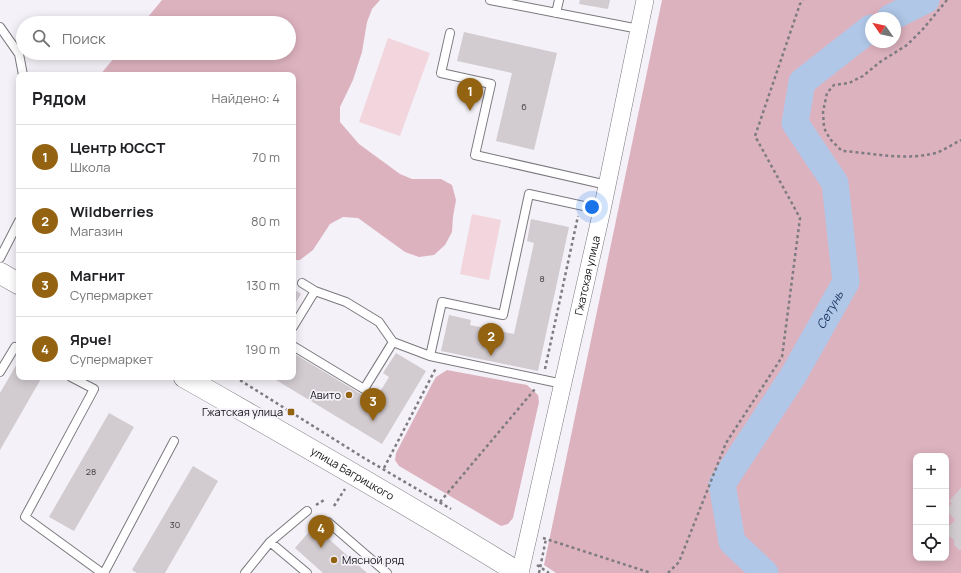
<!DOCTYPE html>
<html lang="ru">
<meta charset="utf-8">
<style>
body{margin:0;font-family:Manrope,sans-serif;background:#f2f2f2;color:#202124}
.controls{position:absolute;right:12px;bottom:12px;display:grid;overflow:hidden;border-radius:8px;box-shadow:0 2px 10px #0003}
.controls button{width:36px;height:36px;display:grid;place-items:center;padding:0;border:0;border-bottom:1px solid #e0e0e0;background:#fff;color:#202124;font:20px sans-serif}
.compass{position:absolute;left:865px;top:12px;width:36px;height:36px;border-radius:50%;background:#fff;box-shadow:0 2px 10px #0003;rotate:304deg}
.you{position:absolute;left:592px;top:207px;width:14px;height:14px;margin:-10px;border:3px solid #fff;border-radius:50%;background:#1a73e8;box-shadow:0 0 0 6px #1a73e833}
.badge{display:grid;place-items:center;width:26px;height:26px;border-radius:50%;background:#936312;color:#fff;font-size:13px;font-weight:700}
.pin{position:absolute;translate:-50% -33px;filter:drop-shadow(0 1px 2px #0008)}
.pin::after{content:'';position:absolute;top:21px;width:14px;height:12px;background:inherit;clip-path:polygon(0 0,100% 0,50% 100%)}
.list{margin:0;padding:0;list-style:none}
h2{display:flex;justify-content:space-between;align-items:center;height:52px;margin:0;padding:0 16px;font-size:17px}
h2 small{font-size:13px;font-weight:400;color:#757577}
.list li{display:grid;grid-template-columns:26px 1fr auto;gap:12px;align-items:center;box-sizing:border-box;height:64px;padding:0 16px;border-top:1px solid #e0e0e0}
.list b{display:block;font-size:15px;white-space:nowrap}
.list p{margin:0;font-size:13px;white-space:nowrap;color:#757577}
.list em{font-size:13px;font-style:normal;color:#757577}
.icon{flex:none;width:22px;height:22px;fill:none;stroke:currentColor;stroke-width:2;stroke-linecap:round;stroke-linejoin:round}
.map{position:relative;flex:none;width:961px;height:573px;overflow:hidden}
.search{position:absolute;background:#fff;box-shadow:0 2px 10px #0003;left:16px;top:16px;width:280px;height:44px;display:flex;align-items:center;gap:10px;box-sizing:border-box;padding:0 14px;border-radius:22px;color:#757577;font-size:15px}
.panel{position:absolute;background:#fff;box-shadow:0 2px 10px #0003;left:16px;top:72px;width:280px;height:308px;border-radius:8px}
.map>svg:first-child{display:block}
</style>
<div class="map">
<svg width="961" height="573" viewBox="0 0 961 573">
<rect width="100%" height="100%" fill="#f4f1f8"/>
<path fill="#f3d5dd" d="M 388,38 L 430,53 L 400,136 L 359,122 Z
M 472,214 L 501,220 L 489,280 L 460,274 Z"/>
<path fill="#ddb2bf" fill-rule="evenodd" d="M 162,0 L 380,0 L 372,9 L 367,22 L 362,52 L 353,80 L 340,107 L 340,122 L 359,144 L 400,174 L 412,179 L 441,179 L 452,185 L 456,200 L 453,217 L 452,232 L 445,245 L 434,255 L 419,257 L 405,252 L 358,218 L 343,217 L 330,224 L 313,250 L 300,260 L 293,260 L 293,75 L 100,75 L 118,53 L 289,53 L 289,23 L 143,23 Z
M 662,0 L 961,0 L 961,573 L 556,573 L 544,565 ZM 871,18 L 895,18 L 895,42 L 871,42 ZM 916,456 L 946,456 L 946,558 L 916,558 Z
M 447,370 L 527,385 L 538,395 L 539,402 L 513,518 L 508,524 L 501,526 L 399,466 L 395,460 L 396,453 L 432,384 L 436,377 Z"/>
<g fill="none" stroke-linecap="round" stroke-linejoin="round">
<g stroke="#b0c7e8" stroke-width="27">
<path d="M 890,18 L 926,0"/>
<path id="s1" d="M 765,573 L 732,542 L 722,484 L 793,376 L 846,282 L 835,183 L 795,123 L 802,82 L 871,28"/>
</g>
</g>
<path fill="#d2cbd0" d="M 580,0 L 610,0 L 608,9 L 579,4 Z
M 464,32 L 557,53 L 534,150 L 496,141 L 512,73 L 457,61 Z
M 531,219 L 569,227 L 538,371 L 441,351 L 449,315 L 471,320 L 470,325 L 514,334 L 534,243 L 527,241 Z
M 293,289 L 301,294 L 293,307 Z
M 293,353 L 374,402 L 389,377 L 383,373 L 396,353 L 426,371 L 382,444 L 271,377 L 293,377 Z
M 18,362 L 19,362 L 19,377 L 42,377 L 0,450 L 0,393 Z
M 109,413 L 134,427 L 74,531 L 49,517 Z
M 193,466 L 218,481 L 165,573 L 137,573 L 132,570 Z
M 961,488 L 961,550 L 959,550 L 954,545 L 954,540 L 946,533 L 946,529 L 955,520 L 946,510 L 952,503 L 949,501 Z
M 314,526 L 367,573 L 323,573 L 295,548 Z"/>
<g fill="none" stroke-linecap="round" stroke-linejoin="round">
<defs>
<path id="service" d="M 490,0 L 639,29
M 556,13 L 559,0
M 0,27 L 19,54 L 23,75
M 450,33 L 441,73 L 491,84 L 475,155 L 607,185
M 0,258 L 19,221
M 302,283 L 315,291 L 346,302 L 379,322 L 393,342 L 430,356 L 563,384
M 293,327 L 315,291
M 293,346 L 364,389 L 393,342
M 430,356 L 442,302 L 503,315 L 529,194 L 602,210
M 0,372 L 15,347 L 19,349
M 71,377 L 94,389 L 25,517 L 102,573
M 328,522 L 387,573
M 270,542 L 307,573
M 104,573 L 174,441
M 245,573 L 270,542 L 307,511"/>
<g id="minor">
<path id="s2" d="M 520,573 L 602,210 L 645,0"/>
</g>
<g id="tertiary">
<path d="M 0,273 L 19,284"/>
<path id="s3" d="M 184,377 C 297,441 409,505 519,573"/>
</g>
</defs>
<use href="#service" stroke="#7b787e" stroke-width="10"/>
<use href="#minor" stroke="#7b787e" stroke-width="18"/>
<use href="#tertiary" stroke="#7b787e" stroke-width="22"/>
<path stroke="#7e7c81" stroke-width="2.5" stroke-dasharray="3 3" stroke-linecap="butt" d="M 947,0 L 923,29 L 907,45 L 880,62 L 863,76 L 849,83 L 834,85 L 827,93 L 823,112 L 824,128 L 830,139 L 842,151 C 874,153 903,161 936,153 C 944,150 953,144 961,140
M 545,369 L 578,216
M 235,377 L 364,458 L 451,509
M 384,468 L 436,368
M 440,502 L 535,389
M 316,505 L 324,500
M 334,506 L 345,489
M 543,538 L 651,573
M 537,565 L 549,573
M 539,573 L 546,539
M 668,573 L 679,562 L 726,443 L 782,357 L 800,218 L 755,136 L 800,4 L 803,0"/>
<use href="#service" stroke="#fff" stroke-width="8"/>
<use href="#minor" stroke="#fff" stroke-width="17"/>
<use href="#tertiary" stroke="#fff" stroke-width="21"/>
</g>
<g fill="#936312" stroke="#f4f1f8" stroke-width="1.5">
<circle cx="349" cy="395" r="4"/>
<rect x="287" y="408" width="8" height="8" rx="2"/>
<circle cx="334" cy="560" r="4"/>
</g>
<g text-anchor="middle" stroke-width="3.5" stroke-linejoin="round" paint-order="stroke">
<g font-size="9" fill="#434044">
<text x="524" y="110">6</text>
<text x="542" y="282">8</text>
<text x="91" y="475">28</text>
<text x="175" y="528">30</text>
</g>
<g font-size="11" fill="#131215" stroke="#f4f1f8">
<text dy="4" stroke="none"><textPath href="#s2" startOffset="305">Гжатская улица</textPath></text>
<text dy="4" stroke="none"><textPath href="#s3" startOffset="194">улица Багрицкого</textPath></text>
</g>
<g font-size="11" fill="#131215" stroke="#f4f1f8" text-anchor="end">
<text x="341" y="399">Авито</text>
<text x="283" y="416">Гжатская улица</text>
<text x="342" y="564" text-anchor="start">Мясной ряд</text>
</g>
<g font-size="12" font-style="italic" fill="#16335d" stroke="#f4f1f8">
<text dy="4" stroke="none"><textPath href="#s1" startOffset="309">Сетунь</textPath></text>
</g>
</g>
</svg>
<div class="controls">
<button>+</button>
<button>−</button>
<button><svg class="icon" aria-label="locate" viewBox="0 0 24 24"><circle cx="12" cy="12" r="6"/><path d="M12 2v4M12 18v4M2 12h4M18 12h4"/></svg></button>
</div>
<svg class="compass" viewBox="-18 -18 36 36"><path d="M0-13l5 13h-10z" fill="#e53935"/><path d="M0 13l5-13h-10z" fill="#757577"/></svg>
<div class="you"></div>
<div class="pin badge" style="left:470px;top:111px">1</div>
<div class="pin badge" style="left:491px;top:356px">2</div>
<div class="pin badge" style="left:373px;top:421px">3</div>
<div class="pin badge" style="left:321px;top:548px">4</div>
<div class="search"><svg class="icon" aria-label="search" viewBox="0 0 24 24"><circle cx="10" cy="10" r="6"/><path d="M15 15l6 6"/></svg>Поиск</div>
<section class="panel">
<h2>Рядом<small>Найдено: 4</small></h2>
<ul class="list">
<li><span class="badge">1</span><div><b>Центр ЮССТ</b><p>Школа</p></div><em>70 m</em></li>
<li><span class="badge">2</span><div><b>Wildberries</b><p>Магазин</p></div><em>80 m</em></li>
<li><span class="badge">3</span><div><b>Магнит</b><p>Супермаркет</p></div><em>130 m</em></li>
<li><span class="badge">4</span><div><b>Ярче!</b><p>Супермаркет</p></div><em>190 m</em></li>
</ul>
</section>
</div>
